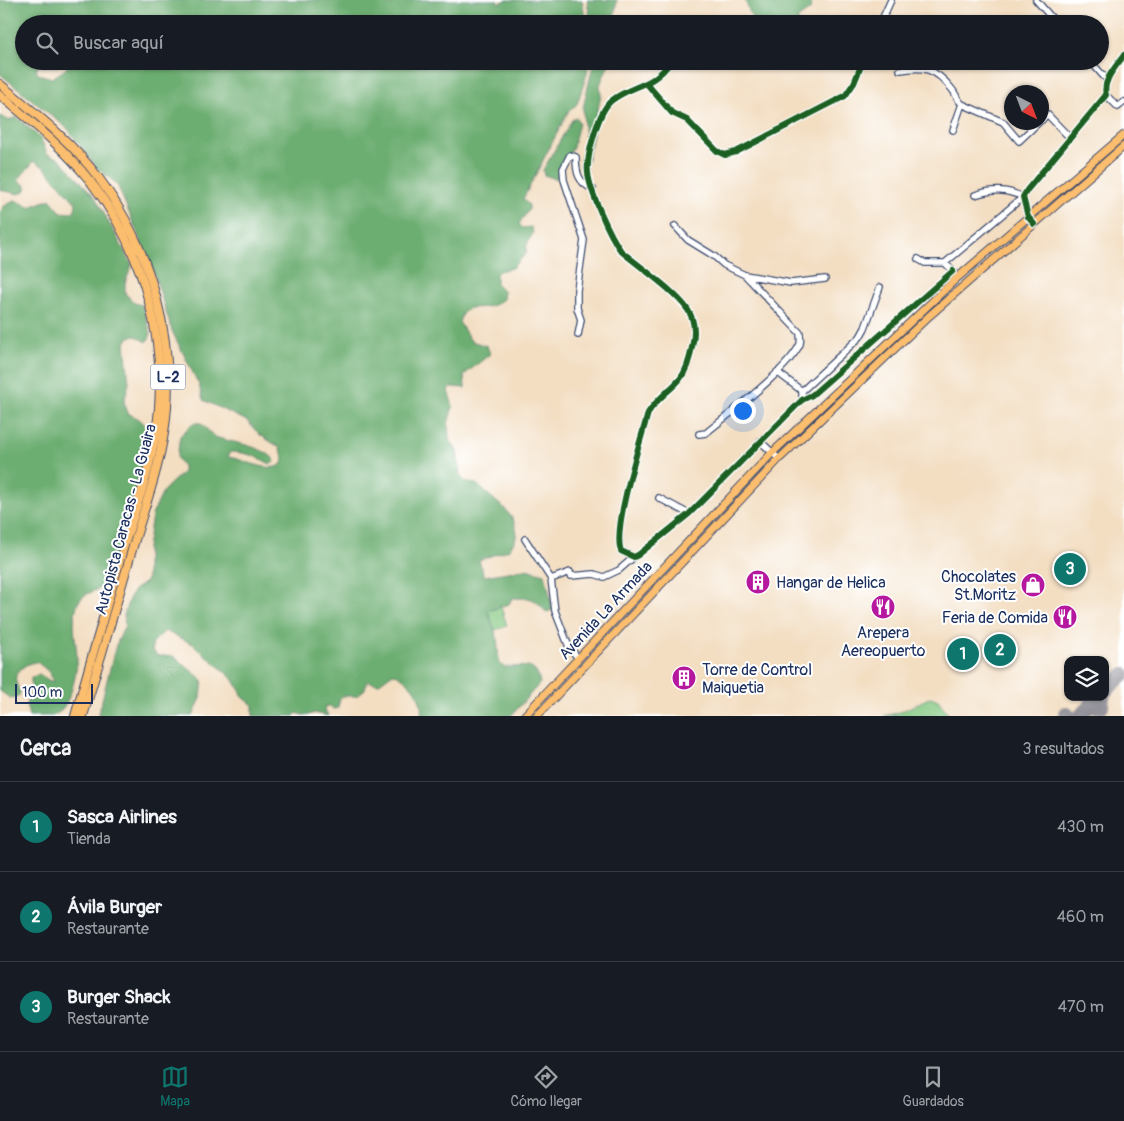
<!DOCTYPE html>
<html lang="es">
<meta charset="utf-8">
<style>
body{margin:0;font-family:Pangolin,sans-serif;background:#20242c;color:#f1f3f6}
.controls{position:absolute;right:15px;bottom:15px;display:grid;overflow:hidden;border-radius:10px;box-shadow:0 1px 4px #0004}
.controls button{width:45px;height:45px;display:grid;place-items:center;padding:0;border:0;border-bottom:1px solid #363941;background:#171b24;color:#f1f3f6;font:25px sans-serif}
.compass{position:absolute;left:1004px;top:85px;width:45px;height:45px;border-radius:50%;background:#171b24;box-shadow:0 1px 4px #0004;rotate:138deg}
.scale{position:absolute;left:15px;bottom:12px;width:78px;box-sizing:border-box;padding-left:5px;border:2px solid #1b2f5e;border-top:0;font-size:14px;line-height:18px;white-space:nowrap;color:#1b2f5e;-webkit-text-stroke:4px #fff;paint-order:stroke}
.you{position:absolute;left:742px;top:410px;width:18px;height:18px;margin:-12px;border:4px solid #fff;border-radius:50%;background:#1a73e8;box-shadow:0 0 0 8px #1a73e833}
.badge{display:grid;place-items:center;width:32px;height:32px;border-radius:50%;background:#0f766e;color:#fff;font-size:16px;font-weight:700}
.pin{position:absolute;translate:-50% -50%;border:2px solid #fff;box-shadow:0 1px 5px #0006}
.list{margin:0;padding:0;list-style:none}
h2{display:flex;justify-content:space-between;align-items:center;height:65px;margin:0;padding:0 20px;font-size:21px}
h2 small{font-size:16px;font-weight:400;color:#9ea1a6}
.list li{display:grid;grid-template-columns:32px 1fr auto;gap:15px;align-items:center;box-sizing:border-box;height:90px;padding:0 20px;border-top:1px solid #363941}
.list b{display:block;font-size:19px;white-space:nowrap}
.list p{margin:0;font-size:16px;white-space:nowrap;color:#9ea1a6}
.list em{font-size:16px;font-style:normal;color:#9ea1a6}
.icon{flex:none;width:28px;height:28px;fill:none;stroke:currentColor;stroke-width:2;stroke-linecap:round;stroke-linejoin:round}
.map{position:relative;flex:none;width:1124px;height:716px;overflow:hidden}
.search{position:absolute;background:#171b24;box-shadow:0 1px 4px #0004;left:15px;right:15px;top:15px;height:55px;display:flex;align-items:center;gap:12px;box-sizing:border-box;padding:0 18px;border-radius:28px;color:#9ea1a6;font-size:19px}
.sheet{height:335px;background:#171b24}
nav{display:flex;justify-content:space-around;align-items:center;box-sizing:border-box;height:70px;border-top:1px solid #363941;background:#171b24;font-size:14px;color:#9ea1a6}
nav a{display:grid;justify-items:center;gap:2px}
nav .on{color:#0f766e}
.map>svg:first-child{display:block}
</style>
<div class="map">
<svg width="1124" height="716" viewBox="0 0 1124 716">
<rect width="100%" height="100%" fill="#fff"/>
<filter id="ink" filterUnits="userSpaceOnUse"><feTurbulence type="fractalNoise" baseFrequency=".02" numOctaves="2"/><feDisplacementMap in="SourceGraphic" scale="10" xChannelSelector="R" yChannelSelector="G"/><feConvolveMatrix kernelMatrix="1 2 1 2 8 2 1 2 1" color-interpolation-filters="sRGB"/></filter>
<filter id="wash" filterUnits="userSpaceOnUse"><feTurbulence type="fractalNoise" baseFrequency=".0096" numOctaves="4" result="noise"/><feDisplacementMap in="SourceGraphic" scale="20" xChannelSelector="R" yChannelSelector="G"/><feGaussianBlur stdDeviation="1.12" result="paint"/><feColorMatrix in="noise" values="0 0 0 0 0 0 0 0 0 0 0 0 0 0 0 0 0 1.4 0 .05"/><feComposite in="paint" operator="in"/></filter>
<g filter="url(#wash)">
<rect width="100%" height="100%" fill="#f3dec2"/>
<path fill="#86c983" stroke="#507c70" d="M 501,607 L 507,626 L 495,630 L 488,611 Z
M 931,697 L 938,700 L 950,716 L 884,716 L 900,712 Z"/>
<path fill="#6cad71" stroke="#446e68" d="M 0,0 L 372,0 L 392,5 L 393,1 L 389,0 L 497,0 L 499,3 L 507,0 L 582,0 L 586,24 L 24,24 L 24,61 L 63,61 L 58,66 L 39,66 L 36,69 L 38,74 L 52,78 L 66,69 L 69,61 L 588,61 L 587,74 L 577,104 L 568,112 L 523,199 L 529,205 L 529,209 L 519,224 L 523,228 L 531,227 C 535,235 531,235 528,242 C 526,245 527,250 526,254 L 512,268 L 499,271 L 496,274 L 496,284 L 504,292 L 503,299 C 491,309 484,307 469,308 L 463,312 L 459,322 L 471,341 L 487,346 L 490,354 L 464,375 L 465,388 L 450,387 L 448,391 L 453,406 L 448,424 L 449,439 L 457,451 L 460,476 L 466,482 L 476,484 L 505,509 L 513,519 L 517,532 L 515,541 L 508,550 L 479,560 L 484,576 L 526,569 L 545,574 L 553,610 L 546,612 C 532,595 532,599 512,598 L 509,604 L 488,611 L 497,637 L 499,663 L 505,667 C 521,668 536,660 540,683 L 511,716 L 421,716 C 424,697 409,679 393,673 L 378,684 L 367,681 L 365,689 L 357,696 L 344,696 L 340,698 L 338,708 L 334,709 L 326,705 L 324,710 L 329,716 L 314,713 C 308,716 304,716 297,713 L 294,716 L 253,716 L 253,705 L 244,698 L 234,680 L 193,644 L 165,631 L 153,642 L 152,650 L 158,656 L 173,656 L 203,680 L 201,698 L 193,716 L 98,716 L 116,645 L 125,626 L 124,614 L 129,599 L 134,590 L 147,581 L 147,548 L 152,515 L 164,490 L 183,472 L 183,466 L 177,458 L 180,436 L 193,423 L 201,423 C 206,427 210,434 215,437 C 229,442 270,447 275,462 L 270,464 C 257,456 245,452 230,452 L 228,457 C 244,459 267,473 281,465 L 284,458 L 279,447 L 260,435 L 247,421 L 203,400 L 199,385 L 172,331 L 154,273 L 117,184 L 97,168 L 68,129 L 0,74 Z
M 587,0 L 617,0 L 613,24 L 591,24 Z
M 745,0 L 812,0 L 810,10 L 797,19 L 800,23 L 817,24 L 754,24 Z
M 594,61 L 610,61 L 600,85 L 601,95 L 584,177 L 580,161 L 585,144 L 583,108 Z
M 0,116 L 8,120 L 17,117 L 41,139 L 47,154 L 60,159 L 95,197 L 132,265 L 125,283 L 125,293 L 134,303 L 142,305 L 151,334 L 147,342 L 136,336 L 129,337 L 125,343 L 129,383 L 124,402 L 128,413 C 132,416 135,416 139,419 C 150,427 148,440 145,451 C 133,494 125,540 107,580 C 101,593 84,590 78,603 C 70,623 77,640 77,660 C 77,675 69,712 52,716 C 45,716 36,716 29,716 L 26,704 L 31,694 L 31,678 L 39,674 L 50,681 L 54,681 L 48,671 L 37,662 C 28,662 13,671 16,682 C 17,686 19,689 20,693 L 18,697 L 10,698 L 0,691 L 0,213 L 3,207 L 15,200 L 30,207 L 50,199 L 61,212 L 70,213 L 75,210 L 76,203 L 44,167 L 34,161 L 18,180 L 26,186 L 26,190 L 19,194 L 0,190 Z
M 576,117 L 579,123 L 573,147 L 556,179 L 544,175 L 543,170 L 572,120 Z"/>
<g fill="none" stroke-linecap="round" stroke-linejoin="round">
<path stroke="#878690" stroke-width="14" d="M 1105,692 L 1124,674
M 1093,697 L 1091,706 L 1102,707 L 1103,697
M 1066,713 L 1069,716
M 1080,716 L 1097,699"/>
</g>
</g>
<g filter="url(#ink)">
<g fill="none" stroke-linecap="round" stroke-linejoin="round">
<defs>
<path id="minor" d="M 1036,0 L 1057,24
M 880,24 L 891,0
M 671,61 C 653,88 632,84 611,101 C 598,112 586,157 588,173 C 590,192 610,236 621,251 C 640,267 675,291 688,310 C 695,321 695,335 692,347 C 690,358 687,370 680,379 C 670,391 656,399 648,413 C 641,440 612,528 621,551 L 634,557 L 638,555 L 689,514 L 802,400 L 812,395 L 953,271
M 1090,61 L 1107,80
M 900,70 C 923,66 935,68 951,88 C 956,93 956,99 962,104 L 1003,122 L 1019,141 L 1039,122
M 647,84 L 672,113 L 687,120 L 717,151 L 725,155 L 736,152 L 845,96 L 854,83 L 863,61
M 1106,95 L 1118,107 L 1124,102
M 1042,120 L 1047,114 L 1069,137
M 953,130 L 962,104
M 1034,224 L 1028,217 L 1023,197 L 1027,190 L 1106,95 C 1102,80 1116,67 1124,55
M 675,226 L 688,240 L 714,256 L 724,265 L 745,275 L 800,333 C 800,337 801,340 800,344 C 789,369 729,414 706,433 L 699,434
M 918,259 L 925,263 L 945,263 L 954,272
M 945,263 L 1023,197 C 1006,189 993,189 975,195
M 745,275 L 791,283 L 825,279
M 578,335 L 581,320 L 577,308 L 577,290 L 584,240 L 564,180 L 563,169 L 570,155 L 576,157 C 576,172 578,183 593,189
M 777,372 L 802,391 L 802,400
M 802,391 L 860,337 L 865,328 L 880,287
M 760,441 L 779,459
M 659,498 L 689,514
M 525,539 L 551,579 L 555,611 L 569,647 L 578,658
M 551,579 L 570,572 L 571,576 L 594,574 L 604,577 L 619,570 L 634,557"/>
<path id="major" d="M 524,716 L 772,453 L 957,278 L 1124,135
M 537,716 L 779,459 L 929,316 L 1124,146"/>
<path id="highway" d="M 0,84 C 35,113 71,141 98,177 C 152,249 178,344 164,433 C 158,473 143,511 132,550 C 116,605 100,661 83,716
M 0,95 C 32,122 64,148 90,181 C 144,250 170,346 156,433 C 149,472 135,511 123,549 C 107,605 91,660 75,716"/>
</defs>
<use href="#minor" stroke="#3b496d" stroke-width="8"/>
<use href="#major" stroke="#3b496d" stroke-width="9"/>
<use href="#highway" stroke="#3b496d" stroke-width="10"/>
<use href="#minor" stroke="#fff" stroke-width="5.5"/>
<use href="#major" stroke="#fbbd6e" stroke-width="7"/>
<use href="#highway" stroke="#fbbd6e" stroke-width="8"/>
<defs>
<path id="cycleway" d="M 671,61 C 653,88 632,84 611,101 C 598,112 586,157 588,173 C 590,192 610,236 621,251 C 640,267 675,291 688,310 C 695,321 695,335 692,347 C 690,358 687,370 680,379 C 670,391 656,399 648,413 C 641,440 612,528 621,551 L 634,557 L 638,555 L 689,514 L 802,400 L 812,395 L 953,271
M 647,84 L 672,113 L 687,120 L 717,151 L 725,155 L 736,152 L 845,96 L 854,83 L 863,61
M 1034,224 L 1028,217 L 1023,197 L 1027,190 L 1106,95 C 1102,80 1116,67 1124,55"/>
</defs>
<use href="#cycleway" stroke="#fff" stroke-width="9"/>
<use href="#cycleway" stroke="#1b5e20" stroke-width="6"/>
</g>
</g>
<defs>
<symbol id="building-disc" viewBox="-11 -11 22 22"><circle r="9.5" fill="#b5179e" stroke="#fff"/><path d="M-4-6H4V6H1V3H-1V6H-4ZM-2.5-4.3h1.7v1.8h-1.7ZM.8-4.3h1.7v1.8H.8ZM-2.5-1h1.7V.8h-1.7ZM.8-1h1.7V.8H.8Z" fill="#fff"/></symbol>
<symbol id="shop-disc" viewBox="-11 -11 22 22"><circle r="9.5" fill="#b5179e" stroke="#fff"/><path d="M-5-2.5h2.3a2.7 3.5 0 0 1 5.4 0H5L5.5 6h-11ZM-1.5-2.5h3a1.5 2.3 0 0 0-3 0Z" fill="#fff"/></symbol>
<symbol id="restaurant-disc" viewBox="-11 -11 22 22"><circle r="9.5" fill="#b5179e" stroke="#fff"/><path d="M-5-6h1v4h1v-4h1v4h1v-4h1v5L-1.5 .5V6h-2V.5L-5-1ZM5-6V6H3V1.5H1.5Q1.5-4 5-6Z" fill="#fff"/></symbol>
</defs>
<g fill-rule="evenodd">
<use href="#building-disc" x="744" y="568" width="28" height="28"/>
<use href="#shop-disc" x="1019" y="571" width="28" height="28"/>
<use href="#restaurant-disc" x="869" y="593" width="28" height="28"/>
<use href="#restaurant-disc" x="1051" y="603" width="28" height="28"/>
<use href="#building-disc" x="670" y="664" width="28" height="28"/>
</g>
<g text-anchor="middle" stroke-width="4" stroke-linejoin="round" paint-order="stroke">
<rect fill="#fff" stroke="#5f6d8e" stroke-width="1" x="150.5" y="364.5" width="35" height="25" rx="4"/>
<g font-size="15" font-weight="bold" fill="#1b2f5e">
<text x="168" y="382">L-2</text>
</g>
<g font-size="16" fill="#1b2f5e" stroke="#fff">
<text transform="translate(125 519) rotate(-75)" y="6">Autopista Caracas - La Guaira</text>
<text transform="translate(605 610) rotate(-47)" y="6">Avenida La Armada</text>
</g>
<g font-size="16" fill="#1b2f5e" stroke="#fff" text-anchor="end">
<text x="1016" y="582">Chocolates<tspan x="1016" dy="18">St.Moritz</tspan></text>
<text x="776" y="588" text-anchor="start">Hangar de Helica</text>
<text x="1048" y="623">Feria de Comida</text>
<text x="883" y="638" text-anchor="middle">Arepera<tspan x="883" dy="18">Aereopuerto</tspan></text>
<text x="702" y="675" text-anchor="start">Torre de Control<tspan x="702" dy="18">Maiquetia</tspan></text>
</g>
</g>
</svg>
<div class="controls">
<button><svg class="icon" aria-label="layers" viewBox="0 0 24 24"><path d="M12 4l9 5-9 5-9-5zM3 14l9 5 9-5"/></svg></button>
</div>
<svg class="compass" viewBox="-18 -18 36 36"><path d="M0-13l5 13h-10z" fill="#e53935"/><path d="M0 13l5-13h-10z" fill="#9ea1a6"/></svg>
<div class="scale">100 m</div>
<div class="you"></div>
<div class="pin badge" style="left:963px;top:654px">1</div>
<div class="pin badge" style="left:1000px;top:650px">2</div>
<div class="pin badge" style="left:1070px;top:569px">3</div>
<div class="search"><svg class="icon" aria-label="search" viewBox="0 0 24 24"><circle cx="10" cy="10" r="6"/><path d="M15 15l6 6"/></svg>Buscar aquí</div>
</div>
<section class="sheet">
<h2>Cerca<small>3 resultados</small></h2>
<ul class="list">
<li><span class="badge">1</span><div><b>Sasca Airlines</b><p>Tienda</p></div><em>430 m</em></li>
<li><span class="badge">2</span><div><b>Ávila Burger</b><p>Restaurante</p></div><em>460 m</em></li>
<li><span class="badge">3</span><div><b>Burger Shack</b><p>Restaurante</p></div><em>470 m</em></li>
</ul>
</section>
<nav>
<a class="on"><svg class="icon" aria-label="map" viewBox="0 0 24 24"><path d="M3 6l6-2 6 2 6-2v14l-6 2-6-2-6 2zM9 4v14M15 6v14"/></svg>Mapa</a>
<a><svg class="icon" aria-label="directions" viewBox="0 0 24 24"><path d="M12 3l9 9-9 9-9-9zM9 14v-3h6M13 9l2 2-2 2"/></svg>Cómo llegar</a>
<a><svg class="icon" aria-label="saved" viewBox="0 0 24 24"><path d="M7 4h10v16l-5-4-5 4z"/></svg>Guardados</a>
</nav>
